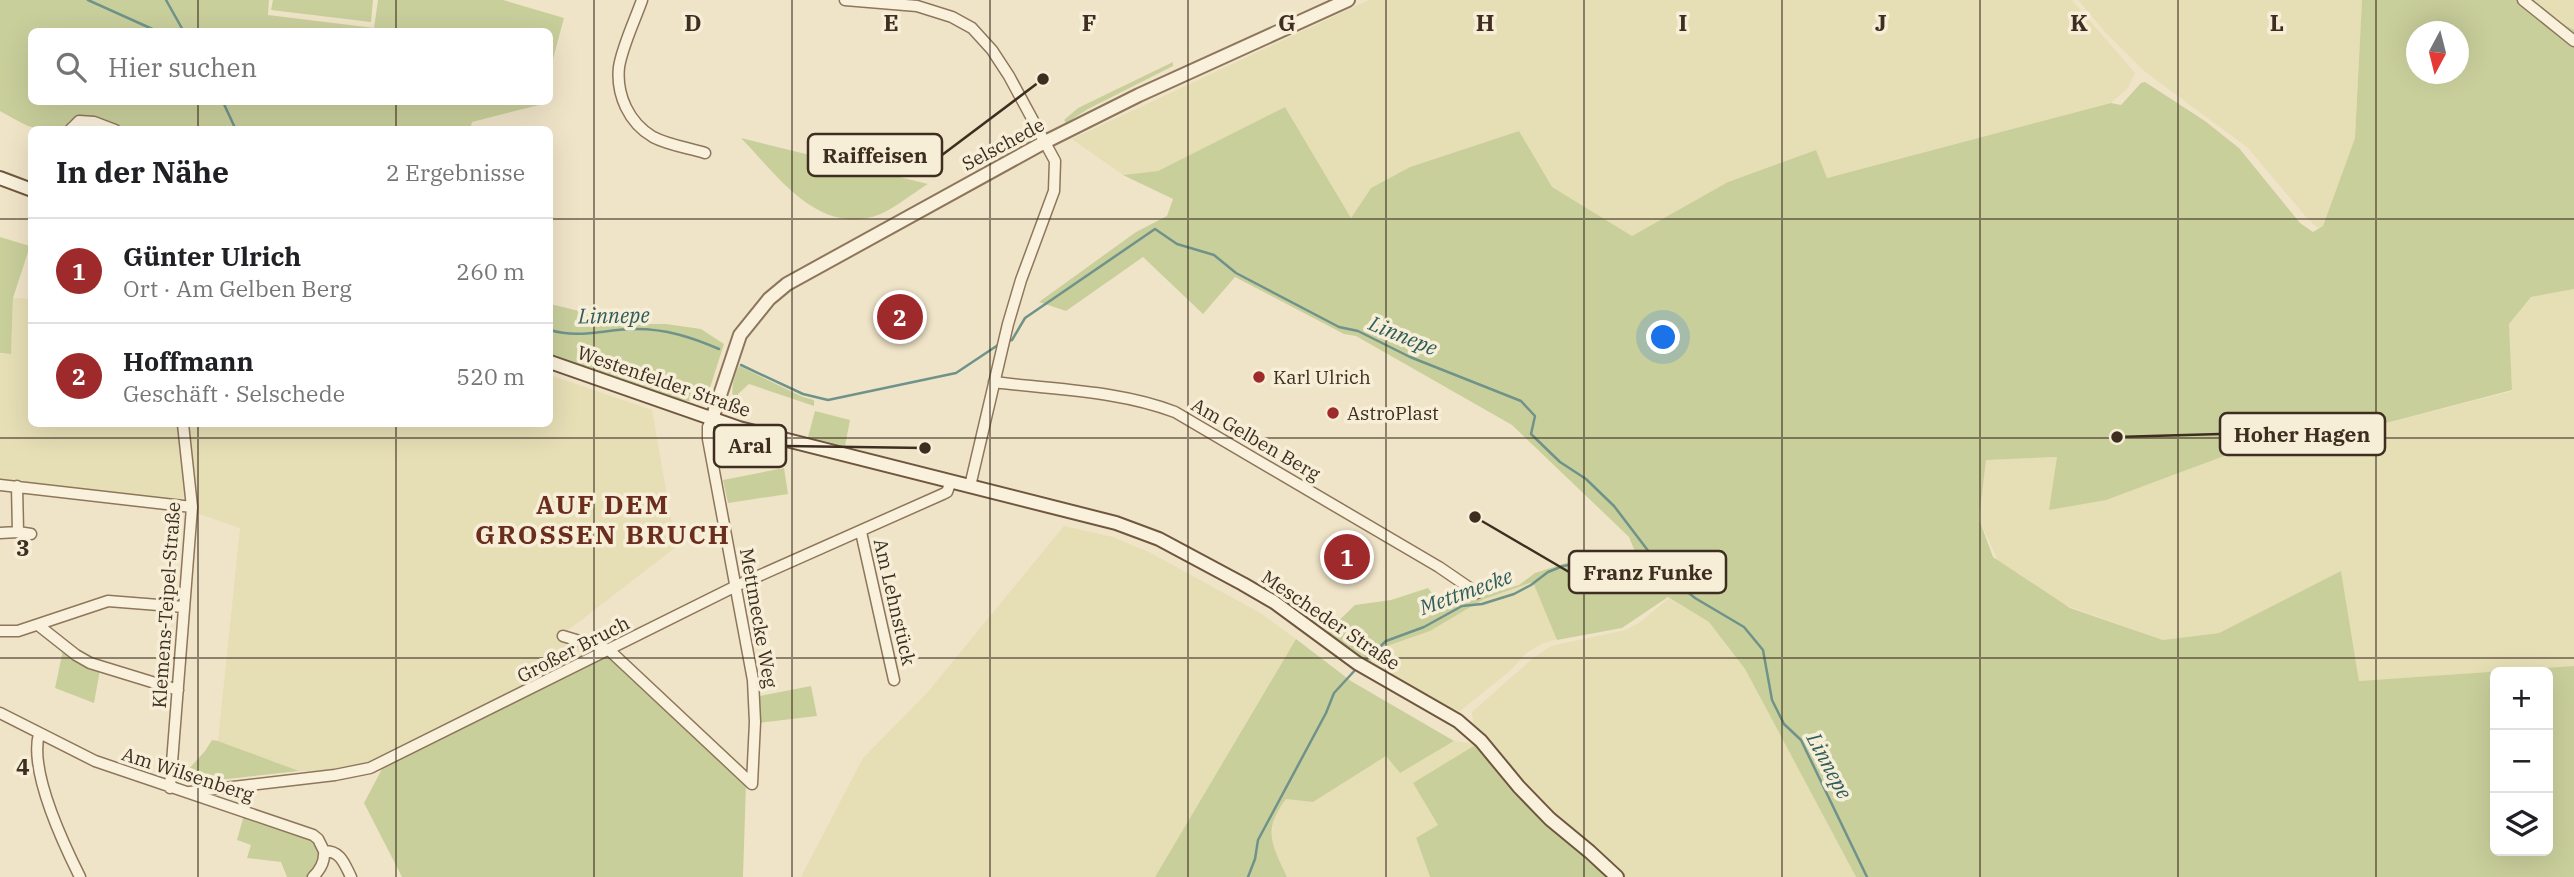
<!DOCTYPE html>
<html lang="de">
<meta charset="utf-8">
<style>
body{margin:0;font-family:"IBM Plex Serif",serif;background:#f6f6f6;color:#202124}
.controls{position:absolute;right:21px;bottom:21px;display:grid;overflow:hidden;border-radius:10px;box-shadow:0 7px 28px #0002}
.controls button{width:63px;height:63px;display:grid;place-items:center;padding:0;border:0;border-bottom:2px solid #e0e0e0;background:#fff;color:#202124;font:35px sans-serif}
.compass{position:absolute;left:2406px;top:21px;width:63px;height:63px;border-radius:50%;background:#fff;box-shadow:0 7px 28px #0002;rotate:187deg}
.you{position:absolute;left:1664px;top:338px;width:24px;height:24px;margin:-18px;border:5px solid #fff;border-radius:50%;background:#1a73e8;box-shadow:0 0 0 10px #1a73e833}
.badge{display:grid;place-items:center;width:46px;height:46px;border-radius:50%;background:#9e2a2b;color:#fff;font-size:23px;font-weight:700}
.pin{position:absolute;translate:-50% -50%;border:4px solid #fff;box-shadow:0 2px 7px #0006}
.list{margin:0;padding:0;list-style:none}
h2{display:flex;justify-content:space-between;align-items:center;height:91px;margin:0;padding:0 28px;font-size:30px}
h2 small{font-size:23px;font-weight:400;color:#757577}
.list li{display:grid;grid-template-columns:46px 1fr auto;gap:21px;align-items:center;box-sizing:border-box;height:105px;padding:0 28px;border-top:2px solid #e0e0e0}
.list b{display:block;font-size:26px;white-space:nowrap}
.list p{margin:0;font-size:23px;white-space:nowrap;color:#757577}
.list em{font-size:23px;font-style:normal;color:#757577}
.icon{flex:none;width:38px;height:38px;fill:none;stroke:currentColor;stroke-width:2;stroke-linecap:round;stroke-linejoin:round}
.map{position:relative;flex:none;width:2574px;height:877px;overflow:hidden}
.search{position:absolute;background:#fff;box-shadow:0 7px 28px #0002;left:28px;top:28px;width:525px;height:77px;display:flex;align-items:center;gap:18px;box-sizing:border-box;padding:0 24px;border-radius:10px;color:#757577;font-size:26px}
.panel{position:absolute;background:#fff;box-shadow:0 7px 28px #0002;left:28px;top:126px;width:525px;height:301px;border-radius:10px}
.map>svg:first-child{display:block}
</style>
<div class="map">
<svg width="2574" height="877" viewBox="0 0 2574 877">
<rect width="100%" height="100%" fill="#f0e4c8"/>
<path fill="#e6deb5" d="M 1369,0 L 2072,0 L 2135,73 L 2128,88 L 2111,103 L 1826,178 L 1816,150 L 1728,182 L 1632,236 L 1551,187 L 1519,131 L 1410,167 L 1371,188 L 1351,218 L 1285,107 L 1158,171 L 1123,175 L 1072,139 Z
M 2078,0 L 2362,0 L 2355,138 L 2323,226 L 2319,229 L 2307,218 L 2248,148 L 2144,71 L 2106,33 Z
M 2527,0 L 2574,0 L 2574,30 L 2546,15 Z
M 2574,289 L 2574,666 L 2359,681 L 2341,571 L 2219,633 L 2163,640 L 2065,605 L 1999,563 L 1979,519 L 1986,460 L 2057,457 L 2050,510 L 2236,415 L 2348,433 L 2512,391 L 2509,324 L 2531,297 Z
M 13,298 L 31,299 L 32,424 L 180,424 L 186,495 L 180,501 L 0,481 L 0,354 L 11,354 Z
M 550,375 L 652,410 L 676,547 L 567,631 L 563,638 L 595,650 L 386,756 L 356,766 L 334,771 L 299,771 L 218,741 L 240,528 L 196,513 L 187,424 L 550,424 Z
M 1064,526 L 1113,537 L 1151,553 L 1262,614 L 1296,639 L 1155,877 L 801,877 L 863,758 L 927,693 Z
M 1534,582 L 1557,639 L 1544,643 L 1526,653 L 1511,670 L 1460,711 L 1447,707 L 1370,662 L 1387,646 L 1430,631 L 1484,599 Z
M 1669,598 L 1709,622 L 1745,669 L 1856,877 L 1623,877 L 1595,849 L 1553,817 L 1519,783 L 1473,723 L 1472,712 L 1533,658 L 1551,646 L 1625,630 L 1639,623 Z
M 1454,741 L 1477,744 L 1438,825 L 1416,839 L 1430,877 L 1287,877 L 1271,841 L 1274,816 L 1286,799 L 1313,802 L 1386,756 L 1400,773 Z"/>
<path fill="#c9cf9b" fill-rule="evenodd" d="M 0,0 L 269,0 L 268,15 L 374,28 L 378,0 L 503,0 L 564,18 L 550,70 L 550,32 L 32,32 L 32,102 L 540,102 L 539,105 L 472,122 L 470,129 L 129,130 C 111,123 74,102 65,129 C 29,130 31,128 0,111 Z
M 273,0 L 373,0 L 371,22 L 271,10 Z
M 2362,0 L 2520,0 L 2574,30 L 2574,289 L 2531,297 L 2509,324 L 2512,390 L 2348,433 L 2236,415 L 2224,456 L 2106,500 L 2049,510 L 2057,457 L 1986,460 L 1979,519 L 1993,557 L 2070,608 L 2163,640 L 2219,633 L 2341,571 L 2359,681 L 2574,666 L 2574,877 L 1856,877 L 1745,669 L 1709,622 L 1668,597 L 1622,628 L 1557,640 L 1533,582 L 1484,599 L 1430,631 L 1387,646 L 1370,662 L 1326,633 L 1355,605 L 1391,600 L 1428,588 L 1444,607 L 1519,585 L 1535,573 L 1594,554 L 1638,559 L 1629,537 L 1512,425 L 1356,336 L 1344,334 L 1235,277 L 1203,314 L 1143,257 L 1066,311 L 1039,302 L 1136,232 L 1167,216 L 1173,199 L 1123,175 L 1158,171 L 1285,107 L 1351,218 L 1371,188 L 1410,167 L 1519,131 L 1552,187 L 1632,236 L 1728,182 L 1816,150 L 1827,178 L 2111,103 L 2121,105 L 2141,83 L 2145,82 L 2205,121 L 2239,148 L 2300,223 L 2313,232 L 2323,226 L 2355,138 ZM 2416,32 L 2458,32 L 2458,74 L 2416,74 ZM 2495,672 L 2548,672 L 2548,851 L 2495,851 Z
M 1173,62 L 1173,66 L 1088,109 L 1066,123 L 1064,120 L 1078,108 Z
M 741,138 L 928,184 C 913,193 889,213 872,217 C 815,232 776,174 741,138 Z
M 0,237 L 30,246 L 13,298 L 11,354 L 0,353 Z
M 550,304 L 634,324 L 666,324 L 701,329 L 724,344 L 708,394 L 699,402 L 676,400 L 550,354 Z
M 739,366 L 803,397 L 814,400 L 814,406 L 749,384 L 738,394 L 742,414 L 735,412 C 731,395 731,382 739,366 Z
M 815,411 L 850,420 L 845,446 L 808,437 Z
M 784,468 L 788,494 L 728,503 L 723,480 Z
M 1296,639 L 1351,681 L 1454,741 L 1400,773 L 1386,756 L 1313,802 L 1286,799 C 1262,831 1272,844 1287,877 L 1155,877 Z
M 63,650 L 100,670 L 94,703 L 55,688 Z
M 605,657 L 610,657 L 746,784 L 743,877 L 402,877 L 364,803 L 383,767 Z
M 811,686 L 817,716 L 758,723 L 760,696 Z
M 212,740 L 218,741 L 299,771 L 192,783 L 177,782 L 205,751 Z
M 1477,744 L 1538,816 L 1609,877 L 1430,877 L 1416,838 L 1438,825 L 1413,783 Z
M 244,815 L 310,839 L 320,853 L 314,870 L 307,877 L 287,877 L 281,862 L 247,858 L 251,845 L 237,840 Z"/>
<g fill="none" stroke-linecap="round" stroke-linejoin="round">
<path stroke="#6f938a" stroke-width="2.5" d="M 88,0 L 159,32
M 166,0 L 184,32
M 223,102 L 236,130
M 550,330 C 579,339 606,329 636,329 C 666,329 691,337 719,349
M 1008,341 L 1012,340 L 1025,318 L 1155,229 L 1177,244 L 1214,255 L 1236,273 L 1339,327 L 1358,331 L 1410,357 L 1521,401 L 1535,416 L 1531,434 L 1560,462 L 1586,479 L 1614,506 L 1662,569 L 1685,590 L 1695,598 L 1744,627 L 1763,650 L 1772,700 L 1784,724 L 1801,740 L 1867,877
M 741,365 L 803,394 L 828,400 L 956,373 L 1001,343
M 1365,661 L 1386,641 L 1424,627 L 1462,606 L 1482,604 L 1514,594 L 1531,585 L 1548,572 L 1563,566 L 1601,560 L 1636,563 L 1660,569
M 1248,877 L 1255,859 L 1258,840 L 1326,713 L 1334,693 L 1357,668"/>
<defs>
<path id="minor" d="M 642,0 C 635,20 622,47 619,67 C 616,95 629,123 653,137 C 668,145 689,148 705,153
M 845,0 L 917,6 L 952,17 L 972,28 L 992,50 L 1009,76 L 1055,161 L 1054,191 L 1021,280 L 1008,324 L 970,486
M 2523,0 L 2574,41
M 70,130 L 79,121 L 94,122 L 115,130
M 994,382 C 1054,390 1117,390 1175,412 L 1439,567 L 1477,593
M 712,419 L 708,427 L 708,439 L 753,680 L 755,722 L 752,784
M 0,485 L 192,507
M 17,486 L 18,532 L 31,534
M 861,532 L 894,680
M 0,533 L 18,532
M 38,625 L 76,655 L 90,663 L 178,690
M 0,631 L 18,631 L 108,601 L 184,607
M 563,636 L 609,650 L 752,784
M 0,713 L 95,761 L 313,835 L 318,839 L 324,851 C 341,851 344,863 351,877
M 39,734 C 29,771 63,843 80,877
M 170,788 L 192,507 L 183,424
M 190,792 L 335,775 L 370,768 L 736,586 L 943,494 L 947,492 L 951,481
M 313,877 C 321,869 325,861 324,851"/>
<path id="tertiary" d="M 712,419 L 740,335 L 769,299 L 787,284 L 1043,143 L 1139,95 L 1348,0"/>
<path id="secondary" d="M 0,178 L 32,190
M 550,362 L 739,428 L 1116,523 L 1159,539 L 1243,584 L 1274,602 L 1357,663 L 1458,721 L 1481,741 L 1519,787 L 1550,819 L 1590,852 L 1617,877"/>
</defs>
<use href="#minor" stroke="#8d765c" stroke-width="13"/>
<use href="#tertiary" stroke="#8d765c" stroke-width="16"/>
<use href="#secondary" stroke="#6f573f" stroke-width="16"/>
<use href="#minor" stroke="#faf1dc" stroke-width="10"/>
<use href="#tertiary" stroke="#faf1dc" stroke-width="12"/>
<use href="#secondary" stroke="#faf1dc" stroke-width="12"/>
</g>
<path fill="none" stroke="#3d2e20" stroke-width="2" stroke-opacity="0.55" d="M 198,0 L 198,32M 396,0 L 396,32M 594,0 L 594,877M 792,0 L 792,877M 990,0 L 990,877M 1188,0 L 1188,877M 1386,0 L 1386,877M 1584,0 L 1584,877M 1782,0 L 1782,877M 1980,0 L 1980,877M 2178,0 L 2178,877M 2376,0 L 2376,877M 198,102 L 198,130M 396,102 L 396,130M 0,219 L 32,219M 550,219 L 2574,219M 198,424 L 198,877M 396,424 L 396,877M 0,438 L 2574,438M 0,658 L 2574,658"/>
<g fill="#9e2a2b" stroke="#f7eed8" stroke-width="2.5">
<circle cx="1259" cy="377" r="7"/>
<circle cx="1333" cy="413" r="7"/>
</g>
<g text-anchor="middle" stroke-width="7" stroke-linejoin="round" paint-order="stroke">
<g font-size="19" fill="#3d2e20" stroke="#f7eed8">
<text transform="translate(1003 144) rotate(-28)" y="7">Selschede</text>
<text transform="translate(664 381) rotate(19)" y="7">Westenfelder Straße</text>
<text transform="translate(1256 439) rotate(30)" y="7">Am Gelben Berg</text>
<text transform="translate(895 602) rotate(77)" y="7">Am Lehnstück</text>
<text transform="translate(166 605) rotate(-86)" y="7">Klemens-Teipel-Straße</text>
<text transform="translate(759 618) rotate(80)" y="7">Mettmecke Weg</text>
<text transform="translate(1331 620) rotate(34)" y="7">Mescheder Straße</text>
<text transform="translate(573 649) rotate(-27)" y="7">Großer Bruch</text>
<text transform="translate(188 774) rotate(18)" y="7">Am Wilsenberg</text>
</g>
<g font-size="19" fill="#3d2e20" stroke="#f7eed8" text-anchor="start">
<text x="1273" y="384">Karl Ulrich</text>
<text x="1347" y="420">AstroPlast</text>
</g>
<g font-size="21" font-style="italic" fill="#2f5d5a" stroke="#f7eed8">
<text transform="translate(614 316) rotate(-1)" y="7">Linnepe</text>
<text transform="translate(1403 336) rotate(22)" y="7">Linnepe</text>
<text transform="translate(1466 592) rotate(-20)" y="7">Mettmecke</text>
<text transform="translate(1829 766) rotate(62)" y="7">Linnepe</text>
</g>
<g font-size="26" font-weight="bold" letter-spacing="2" fill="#6b2e1e" stroke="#f7eed8">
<text x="603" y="514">AUF DEM<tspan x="603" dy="30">GROSSEN BRUCH</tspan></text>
</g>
</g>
<g font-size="23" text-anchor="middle" font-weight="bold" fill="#3d2e20" stroke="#f7eed8" stroke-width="7" stroke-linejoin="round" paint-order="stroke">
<text x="693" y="31">D</text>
<text x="891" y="31">E</text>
<text x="1089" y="31">F</text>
<text x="1287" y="31">G</text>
<text x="1485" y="31">H</text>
<text x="1683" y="31">I</text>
<text x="1881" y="31">J</text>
<text x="2079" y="31">K</text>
<text x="2277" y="31">L</text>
<text x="23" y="556">3</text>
<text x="23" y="775">4</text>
</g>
<path fill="none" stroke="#3d2e20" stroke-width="2.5" d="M1043 79L942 155M2117 437L2220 434M925 448L786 446M1475 517L1569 572"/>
<g fill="#3d2e20" stroke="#f7eed8" stroke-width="2.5">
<circle cx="1043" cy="79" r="7"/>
<circle cx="2117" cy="437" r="7"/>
<circle cx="925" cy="448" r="7"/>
<circle cx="1475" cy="517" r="7"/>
</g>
<g fill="#f7eed8" stroke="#3d2e20" stroke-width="2.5">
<rect x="808" y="134" width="134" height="42" rx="7"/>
<rect x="2220" y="413" width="165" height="42" rx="7"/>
<rect x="714" y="425" width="72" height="42" rx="7"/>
<rect x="1569" y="551" width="157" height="42" rx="7"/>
</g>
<g font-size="21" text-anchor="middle" font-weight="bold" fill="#3d2e20">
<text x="875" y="163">Raiffeisen</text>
<text x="2302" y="442">Hoher Hagen</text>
<text x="750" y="453">Aral</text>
<text x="1648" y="580">Franz Funke</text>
</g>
</svg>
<div class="controls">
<button>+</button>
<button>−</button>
<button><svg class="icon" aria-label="layers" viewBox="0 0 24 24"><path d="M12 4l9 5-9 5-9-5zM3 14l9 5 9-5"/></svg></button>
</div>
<svg class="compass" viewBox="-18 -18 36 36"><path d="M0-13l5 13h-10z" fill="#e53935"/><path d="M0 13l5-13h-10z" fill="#757577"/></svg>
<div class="you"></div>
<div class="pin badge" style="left:1347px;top:557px">1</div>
<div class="pin badge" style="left:900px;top:317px">2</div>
<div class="search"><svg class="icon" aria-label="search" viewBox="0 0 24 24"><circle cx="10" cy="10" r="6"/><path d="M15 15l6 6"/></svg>Hier suchen</div>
<section class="panel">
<h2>In der Nähe<small>2 Ergebnisse</small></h2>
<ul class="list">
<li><span class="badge">1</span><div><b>Günter Ulrich</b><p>Ort · Am Gelben Berg</p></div><em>260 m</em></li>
<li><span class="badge">2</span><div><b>Hoffmann</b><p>Geschäft · Selschede</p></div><em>520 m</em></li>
</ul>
</section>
</div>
